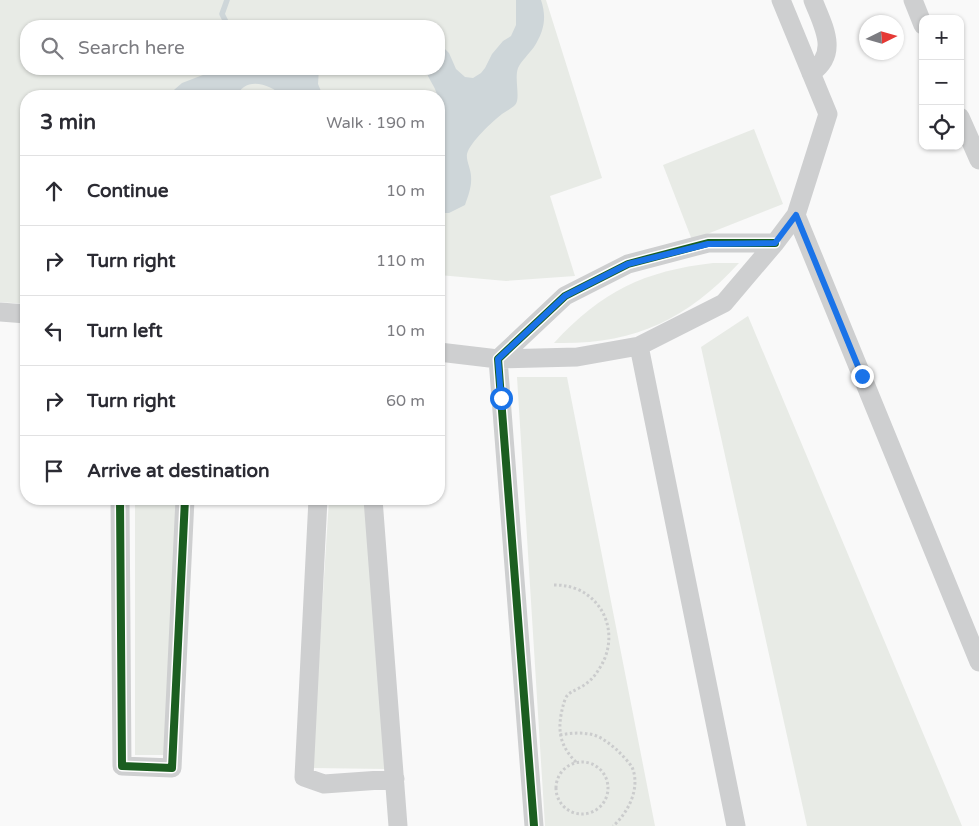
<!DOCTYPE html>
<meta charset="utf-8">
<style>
body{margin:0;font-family:"Varela Round",sans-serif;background:#f7f7f7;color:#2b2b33}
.controls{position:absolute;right:15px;top:15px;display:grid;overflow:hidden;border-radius:10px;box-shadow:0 1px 4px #0004}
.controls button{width:45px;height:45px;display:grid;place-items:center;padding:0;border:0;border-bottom:1px solid #e1e1e2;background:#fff;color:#2b2b33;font:25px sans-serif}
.compass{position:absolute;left:859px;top:15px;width:45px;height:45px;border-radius:50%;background:#fff;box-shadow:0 1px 4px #0004;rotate:85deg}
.stop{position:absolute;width:15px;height:15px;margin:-11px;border:4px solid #1a73e8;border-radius:50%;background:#fff}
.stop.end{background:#1a73e8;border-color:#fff;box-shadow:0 1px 5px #0008}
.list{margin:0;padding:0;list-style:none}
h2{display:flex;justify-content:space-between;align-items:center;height:65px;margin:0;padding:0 20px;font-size:21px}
h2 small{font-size:16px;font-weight:400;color:#7c7c81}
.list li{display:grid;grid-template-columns:32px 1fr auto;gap:15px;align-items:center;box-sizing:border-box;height:70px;padding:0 20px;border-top:1px solid #e1e1e2}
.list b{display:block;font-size:19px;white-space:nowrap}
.list em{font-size:16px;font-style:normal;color:#7c7c81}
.icon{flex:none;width:28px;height:28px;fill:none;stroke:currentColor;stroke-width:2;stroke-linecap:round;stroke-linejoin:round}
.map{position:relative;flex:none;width:979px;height:826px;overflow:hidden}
.search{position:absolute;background:#fff;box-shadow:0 1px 4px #0004;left:20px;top:20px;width:425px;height:55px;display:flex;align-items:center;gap:12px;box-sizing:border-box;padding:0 18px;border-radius:20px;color:#7c7c81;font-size:19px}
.panel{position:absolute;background:#fff;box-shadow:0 1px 4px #0004;left:20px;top:90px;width:425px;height:415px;border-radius:20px}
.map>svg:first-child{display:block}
</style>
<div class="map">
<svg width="979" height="826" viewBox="0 0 979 826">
<rect width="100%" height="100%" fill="#f9f9f9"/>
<path fill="#e8ebe6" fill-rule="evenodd" d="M 0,0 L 546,0 L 602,178 L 550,196 L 575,276 L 506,281 L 439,275 L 439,96 L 26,96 L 26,304 L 0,302 ZM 26,26 L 439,26 L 439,69 L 26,69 Z
M 754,129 L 783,204 L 692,240 L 663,165 Z
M 713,263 L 739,263 C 686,321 632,345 554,343 C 602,291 644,271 713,263 Z
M 748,316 L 962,826 L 807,826 L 701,347 Z
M 517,377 L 567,377 L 655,826 L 545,826 Z
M 135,499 L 179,499 L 164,755 L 135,755 Z
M 329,499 L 367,499 L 386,769 L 312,768 Z"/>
<path fill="#ced6d9" d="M 516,0 L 541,0 C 547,18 544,31 534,47 C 529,54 522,60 518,68 C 514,79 521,99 515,105 C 511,109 506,111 502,114 C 493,121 470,142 467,154 C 466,161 471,169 471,176 C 472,187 468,196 465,205 L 449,213 L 439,213 L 439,96 L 437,96 C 436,86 427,79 426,69 L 439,69 L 439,49 L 443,47 L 449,53 L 456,69 L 465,77 L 473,78 L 481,73 L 485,68 L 492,54 L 503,41 L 511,36 L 516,25 Z
M 214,69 L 319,69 L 318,84 L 323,96 L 282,96 C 274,87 255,79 244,87 C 241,89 238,93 235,96 L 167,96 L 182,83 L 208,73 Z"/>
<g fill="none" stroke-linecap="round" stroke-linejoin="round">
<path stroke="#ced6d9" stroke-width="5.5" d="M 227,0 L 222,14 L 228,26"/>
<path stroke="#cbcccd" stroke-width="3" stroke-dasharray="2.5 2.5" stroke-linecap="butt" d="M 554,585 C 562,585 569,586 577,589 C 609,603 618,641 599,669 C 594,678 586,685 577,689 C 574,691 572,691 570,693 C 566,695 564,702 563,706 C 557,729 559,745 576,762
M 560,735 C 571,733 583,732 594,735 C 603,738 610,744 617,750 C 622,755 628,761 632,767 C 641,788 628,813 613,826
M556 788a26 26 0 1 1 52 0a26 26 0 1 1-52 0Z"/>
<path stroke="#cecfd0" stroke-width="19" d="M 913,0 L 923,25
M 811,73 C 840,53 823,26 813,0
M 960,117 L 979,160
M 796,215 L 979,662
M 0,312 L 26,314
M 639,346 L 736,826
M 439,352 L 498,359 L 577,357 L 639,346 L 724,303 L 775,243 L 796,215 L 828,114 L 781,0
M 120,499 L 122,766 L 172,768 L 185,499
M 318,499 L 304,777 L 324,784 L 395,779
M 373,499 L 398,826
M 534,826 L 498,359 L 565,296 L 628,264 L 708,243 L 775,243"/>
<defs>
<path id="cycleway" d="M 120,499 L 122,766 L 172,768 L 185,499
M 534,826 L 498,359 L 565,296 L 628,264 L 708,243 L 775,243"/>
</defs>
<use href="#cycleway" stroke="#fff" stroke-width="11"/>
<use href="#cycleway" stroke="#1b5e20" stroke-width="8"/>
</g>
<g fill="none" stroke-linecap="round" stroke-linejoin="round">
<path stroke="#1a73e8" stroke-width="6" d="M 501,398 L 498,359 L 565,296 L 628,264 L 708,244 L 775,243 L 796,215 L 862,376"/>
</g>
</svg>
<div class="controls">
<button>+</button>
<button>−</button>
<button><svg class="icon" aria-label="locate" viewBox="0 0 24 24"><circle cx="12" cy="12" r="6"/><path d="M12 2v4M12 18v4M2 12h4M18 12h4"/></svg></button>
</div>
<svg class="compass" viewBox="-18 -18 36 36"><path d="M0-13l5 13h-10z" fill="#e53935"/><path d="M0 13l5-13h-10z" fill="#7c7c81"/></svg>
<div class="stop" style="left:501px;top:398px"></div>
<div class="stop end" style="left:862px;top:376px"></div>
<div class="search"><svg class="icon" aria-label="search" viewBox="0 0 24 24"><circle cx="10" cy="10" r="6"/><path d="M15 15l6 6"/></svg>Search here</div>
<section class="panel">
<h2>3 min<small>Walk · 190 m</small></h2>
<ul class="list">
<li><svg class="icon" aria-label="ahead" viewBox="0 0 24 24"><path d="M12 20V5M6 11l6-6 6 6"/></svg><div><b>Continue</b></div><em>10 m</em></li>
<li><svg class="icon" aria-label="right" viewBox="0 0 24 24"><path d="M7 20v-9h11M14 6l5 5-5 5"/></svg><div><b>Turn right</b></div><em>110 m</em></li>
<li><svg class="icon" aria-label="left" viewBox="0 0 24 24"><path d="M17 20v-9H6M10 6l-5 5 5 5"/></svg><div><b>Turn left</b></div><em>10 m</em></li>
<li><svg class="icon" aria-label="right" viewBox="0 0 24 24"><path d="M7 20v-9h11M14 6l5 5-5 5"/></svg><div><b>Turn right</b></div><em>60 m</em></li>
<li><svg class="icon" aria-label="arrive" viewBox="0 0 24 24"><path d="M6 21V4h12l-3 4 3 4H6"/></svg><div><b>Arrive at destination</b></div></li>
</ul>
</section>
</div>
